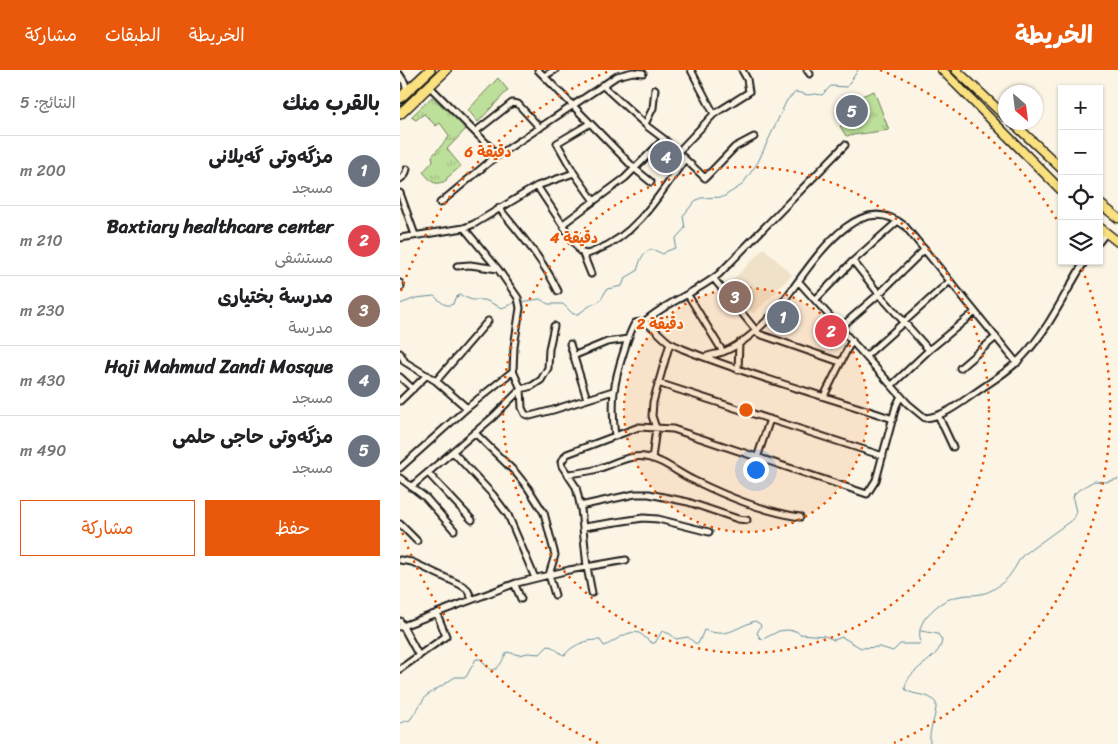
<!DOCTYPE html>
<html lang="ar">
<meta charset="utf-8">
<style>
body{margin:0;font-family:Sriracha,"Playpen Sans Arabic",sans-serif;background:#f6f6f6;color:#202124;direction:rtl}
.controls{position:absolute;right:15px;top:15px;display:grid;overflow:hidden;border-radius:0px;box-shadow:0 1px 4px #0004}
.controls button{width:45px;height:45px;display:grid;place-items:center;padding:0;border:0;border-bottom:1px solid #e0e0e0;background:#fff;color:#202124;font:25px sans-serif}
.compass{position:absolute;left:598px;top:15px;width:45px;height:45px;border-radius:50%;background:#fff;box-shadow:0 1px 4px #0004;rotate:152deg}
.you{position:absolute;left:355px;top:399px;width:18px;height:18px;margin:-12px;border:4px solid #fff;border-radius:50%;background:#1a73e8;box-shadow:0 0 0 8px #1a73e833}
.badge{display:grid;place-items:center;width:32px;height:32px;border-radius:50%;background:#ea580c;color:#fff;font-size:16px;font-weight:700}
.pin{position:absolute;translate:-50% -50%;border:2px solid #fff;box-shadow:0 1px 5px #0006}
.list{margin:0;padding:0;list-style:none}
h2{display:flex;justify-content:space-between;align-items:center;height:65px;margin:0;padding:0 20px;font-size:21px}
h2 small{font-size:16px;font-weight:400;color:#757577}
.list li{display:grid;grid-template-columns:32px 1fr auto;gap:15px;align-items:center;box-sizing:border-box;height:70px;padding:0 20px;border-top:1px solid #e0e0e0}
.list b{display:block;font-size:19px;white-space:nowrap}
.list p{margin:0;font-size:16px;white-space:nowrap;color:#757577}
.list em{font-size:16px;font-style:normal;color:#757577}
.actions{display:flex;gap:10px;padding:15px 20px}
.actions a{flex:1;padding:11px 0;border:1px solid #ea580c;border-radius:0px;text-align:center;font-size:18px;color:#ea580c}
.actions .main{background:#ea580c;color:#fff}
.icon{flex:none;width:28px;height:28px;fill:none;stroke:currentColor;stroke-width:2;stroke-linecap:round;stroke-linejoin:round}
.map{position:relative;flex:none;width:718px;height:674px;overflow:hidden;direction:ltr}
header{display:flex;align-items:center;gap:30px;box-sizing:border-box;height:70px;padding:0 25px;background:#ea580c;color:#fff}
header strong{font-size:24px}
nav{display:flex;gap:28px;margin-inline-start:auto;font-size:18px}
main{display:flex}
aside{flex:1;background:#fff}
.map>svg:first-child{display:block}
</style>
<header>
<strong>الخريطة</strong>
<nav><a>الخريطة</a><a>الطبقات</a><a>مشاركة</a></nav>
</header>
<main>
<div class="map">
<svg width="718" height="674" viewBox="0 0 718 674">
<defs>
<pattern id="park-tufts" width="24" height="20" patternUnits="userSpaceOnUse" patternTransform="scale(1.25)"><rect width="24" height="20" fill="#bcdf99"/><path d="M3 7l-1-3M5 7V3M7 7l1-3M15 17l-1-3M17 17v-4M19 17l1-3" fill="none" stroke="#a1bf83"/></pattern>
</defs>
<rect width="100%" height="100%" fill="#fcf5e5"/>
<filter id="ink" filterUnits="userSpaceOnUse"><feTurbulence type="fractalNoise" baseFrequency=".02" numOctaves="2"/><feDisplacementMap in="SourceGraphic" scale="10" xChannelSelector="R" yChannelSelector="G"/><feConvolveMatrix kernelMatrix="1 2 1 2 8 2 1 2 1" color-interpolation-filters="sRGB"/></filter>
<g filter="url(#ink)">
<path fill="#f0e2c9" d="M 364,178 L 392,205 L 354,244 L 326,217 Z"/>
<path fill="#bcdf99" stroke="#6c7e5a" d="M 98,8 L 108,20 L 78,52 L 68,40 Z"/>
<path fill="url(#park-tufts)" stroke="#6c7e5a" d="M 474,21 L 489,60 L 446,66 L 440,56 L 464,43 L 457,28 Z
M 32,27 L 67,58 L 47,79 L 61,96 L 47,108 L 46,111 C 33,116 32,112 23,102 L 33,91 L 32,86 L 49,67 L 48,64 L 40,53 L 36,56 L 24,44 L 16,50 L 11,47 Z"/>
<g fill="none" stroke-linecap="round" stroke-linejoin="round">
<path stroke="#608c9b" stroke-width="1" d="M 120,232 L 140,229 L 148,234 L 163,234 L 173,244 L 178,244 L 191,235 L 200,231 L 207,219 L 222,216 L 225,208 L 237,201 C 239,194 242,181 251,180 C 254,179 260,183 263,184 L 267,181 L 275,178 L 276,168 L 285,158 L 283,146 L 295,131 L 301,128 L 323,127 L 342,115 L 358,92 L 387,30 L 396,22 L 408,25 L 415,24 L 422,25 L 431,16 L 447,17 L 458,0
M 0,234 L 16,228 L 34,226 C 41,231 44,238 53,234 L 55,228 L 60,225 L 72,230 L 85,230 L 102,238 L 116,232
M 521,561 L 538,564 L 542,570 C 540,591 506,598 505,619 C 514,627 529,622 536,633 C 537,647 528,659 530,674
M 0,653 L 10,650 L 26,626 L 55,607 L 66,607 L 76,589 L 81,589 C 83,591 84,594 86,596 C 97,608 103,588 107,582 L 119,585 L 128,583 L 140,584 L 148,576 C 157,577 158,584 165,585 C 170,576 188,569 200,570 L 204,576 C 213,573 228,559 239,563 C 243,565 248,571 252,573 L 255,573 L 262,561 L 270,564 L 276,569 L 288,567 L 295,573 L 298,574 L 304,560 C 329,568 332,559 355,551 L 360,554 L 361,556 L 357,563 L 360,568 L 363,569 L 379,561 L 387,560 L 396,561 L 400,564 L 425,566 L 434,570 L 442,567 L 461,578 L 480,577 L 493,581 L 500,574 L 519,574 L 521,572 C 518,563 520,555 526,547 C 538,533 550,526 569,525 C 577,525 585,524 592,520 C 599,516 608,509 612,502 C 616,497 618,491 622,486 L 673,449 L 676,442 L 673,429 L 674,424 L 680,419 L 694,411 L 706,412 L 718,409"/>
<defs>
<path id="street" d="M 138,0 L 235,99 L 251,112
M 291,0 L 314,44
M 407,0 L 410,4
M 0,5 L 5,13 L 7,23
M 144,6 L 155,0
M 202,15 L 248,57 L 264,69 L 305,108 L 335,77 L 354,67
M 29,16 L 98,85
M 189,54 L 157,73 L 174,103 L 194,131
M 245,54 L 253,38 L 255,19
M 75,62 L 112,33 L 118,34 L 140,58
M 278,82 L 314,44 L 349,22 L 347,9 L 342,0
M 0,109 L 5,105 L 7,99
M 137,116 L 180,181 C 185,186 191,183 197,180 C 237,165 261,122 285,89
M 0,123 L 15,165
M 40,133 L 94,88 L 217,6 L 233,2 L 243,3
M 99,138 C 121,165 143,190 158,221
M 163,154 L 225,108 L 264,69
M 64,158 L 98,199 L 118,228 L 120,238 L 114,277 L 113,301 L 121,319 L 122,338 L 125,344 L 130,346 L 153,340 L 213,321
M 0,168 L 64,158 L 74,154 L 137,116 L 174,103
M 699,172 L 706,163
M 183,184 L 191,204
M 453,191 L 479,224 L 529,280
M 57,196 L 70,195 L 98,199
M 314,209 L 359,264 L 440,292
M 399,212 L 508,334 L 525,348 C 542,347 558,335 572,325 C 590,312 610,301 624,285 C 650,258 665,222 685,191
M 0,213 L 1,217
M 288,225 L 323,282
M 416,229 L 453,191 L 498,151
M 244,252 C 266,232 296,223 319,204 L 445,75
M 441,257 L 479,224 L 525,179
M 170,274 L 187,329
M 0,283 L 5,292 L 36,311 L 67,338
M 173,286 L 207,272 L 228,269
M 466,286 L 550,211
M 305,287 C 310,285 317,284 323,282 C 341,275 359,259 372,245 C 402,214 450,112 505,156 L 617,293
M 560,298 L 596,267
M 338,300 L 339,273
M 0,307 L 13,319
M 36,311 L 88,251
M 258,313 L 483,386
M 492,315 L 529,280 L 575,242
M 424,326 L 452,270
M 0,331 L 27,305
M 538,345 L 553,377
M 75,363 L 116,403 L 128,418 L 144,443 L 155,485 L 149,505 L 155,525
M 215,366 C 211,332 213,314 224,281 C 227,271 230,262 235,253 C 249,248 259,266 270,273 C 274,275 279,277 283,279 C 352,307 423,325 493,349
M 53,382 L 93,425 L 108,445 L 135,508
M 357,388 L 370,349
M 252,389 L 256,358 L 252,346 L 253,332 L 270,273
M 0,398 L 67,338 L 113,301
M 28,403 L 72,450
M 168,404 C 177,403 186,402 194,400 C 210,396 229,384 245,387 C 262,389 278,403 293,410 C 328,427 362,441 400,447
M 0,408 L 26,428 L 54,460
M 11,417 L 93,347 L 121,319 L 132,316 L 141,310 L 148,298 L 149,279 L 154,256
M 180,436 L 235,424 L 249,424 L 288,432 L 338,449 L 347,450
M 0,454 L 17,471
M 184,457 L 243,448 L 258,449 L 309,462
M 0,490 L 12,492 L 61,515 L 67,519 L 72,529
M 192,523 L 187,497 L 181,439 L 176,417 L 162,396 L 161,392 L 167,384 L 239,357 L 273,359 L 467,424 L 476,410 L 496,336 L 501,326
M 121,529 L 115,515 L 117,513 L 169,500 L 226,490
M 0,551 L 19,586
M 0,557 L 116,513
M 0,599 L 46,566 L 37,544"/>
<path id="primary" d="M 542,0 L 662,121
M 556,0 L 606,47
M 612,52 L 662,99
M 699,133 L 718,148
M 699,157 L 718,172"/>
<path id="highway" d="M 0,28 L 30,0
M 0,44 L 46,0"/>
</defs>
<use href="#street" stroke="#1c1c1c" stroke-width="9"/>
<use href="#primary" stroke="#1c1c1c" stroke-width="11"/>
<use href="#highway" stroke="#1c1c1c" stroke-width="12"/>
<use href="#street" stroke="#fcf5e5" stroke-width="5"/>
<use href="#primary" stroke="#fbe080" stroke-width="8"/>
<use href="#highway" stroke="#fbe080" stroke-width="9"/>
</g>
</g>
<circle cx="346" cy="340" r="122" fill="#e8590c" fill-opacity=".12"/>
<g fill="none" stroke="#e8590c" stroke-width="2.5" stroke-dasharray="2.5 5">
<circle cx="346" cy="340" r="122"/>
<circle cx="346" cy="340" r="243"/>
<path d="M198 673A365 365 0 0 1 1 459M1 221A365 365 0 0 1 212 0M480 0A365 365 0 0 1 660 155M679 192A365 365 0 0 1 494 673"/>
</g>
<circle cx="346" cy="340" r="8" fill="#e8590c" stroke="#fcf5e5" stroke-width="2.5"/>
<g font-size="15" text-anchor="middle" font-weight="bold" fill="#e8590c" stroke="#fcf5e5" stroke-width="4" stroke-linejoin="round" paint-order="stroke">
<text x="88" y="87">6 دقيقة</text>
<text x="174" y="173">4 دقيقة</text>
<text x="260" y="259">2 دقيقة</text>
</g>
</svg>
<div class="controls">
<button>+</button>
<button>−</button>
<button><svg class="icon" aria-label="locate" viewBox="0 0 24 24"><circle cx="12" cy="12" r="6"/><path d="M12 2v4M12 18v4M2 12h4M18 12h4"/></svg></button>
<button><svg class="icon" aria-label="layers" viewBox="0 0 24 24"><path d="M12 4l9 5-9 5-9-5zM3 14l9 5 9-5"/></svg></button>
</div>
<svg class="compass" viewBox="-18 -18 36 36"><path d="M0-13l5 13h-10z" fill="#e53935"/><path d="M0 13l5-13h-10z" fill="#757577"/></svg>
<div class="you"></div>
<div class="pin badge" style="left:383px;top:247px;background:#6b7280">1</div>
<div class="pin badge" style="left:431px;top:261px;background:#e0444e">2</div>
<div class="pin badge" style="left:335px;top:227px;background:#8d6e63">3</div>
<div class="pin badge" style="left:266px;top:87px;background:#6b7280">4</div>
<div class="pin badge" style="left:452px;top:41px;background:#6b7280">5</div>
</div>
<aside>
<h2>بالقرب منك<small>النتائج: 5</small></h2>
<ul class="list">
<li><span class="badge" style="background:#6b7280">1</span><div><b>مزگەوتی گەیلانی</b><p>مسجد</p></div><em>200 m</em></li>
<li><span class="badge" style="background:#e0444e">2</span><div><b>Baxtiary healthcare center</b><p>مستشفى</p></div><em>210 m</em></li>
<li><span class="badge" style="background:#8d6e63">3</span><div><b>مدرسة بختيارى</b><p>مدرسة</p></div><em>230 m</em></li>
<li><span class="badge" style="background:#6b7280">4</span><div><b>Haji Mahmud Zandi Mosque</b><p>مسجد</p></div><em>430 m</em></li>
<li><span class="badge" style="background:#6b7280">5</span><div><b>مزگەوتی حاجی حلمی</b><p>مسجد</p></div><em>490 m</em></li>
</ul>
<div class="actions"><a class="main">حفظ</a><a>مشاركة</a></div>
</aside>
</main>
